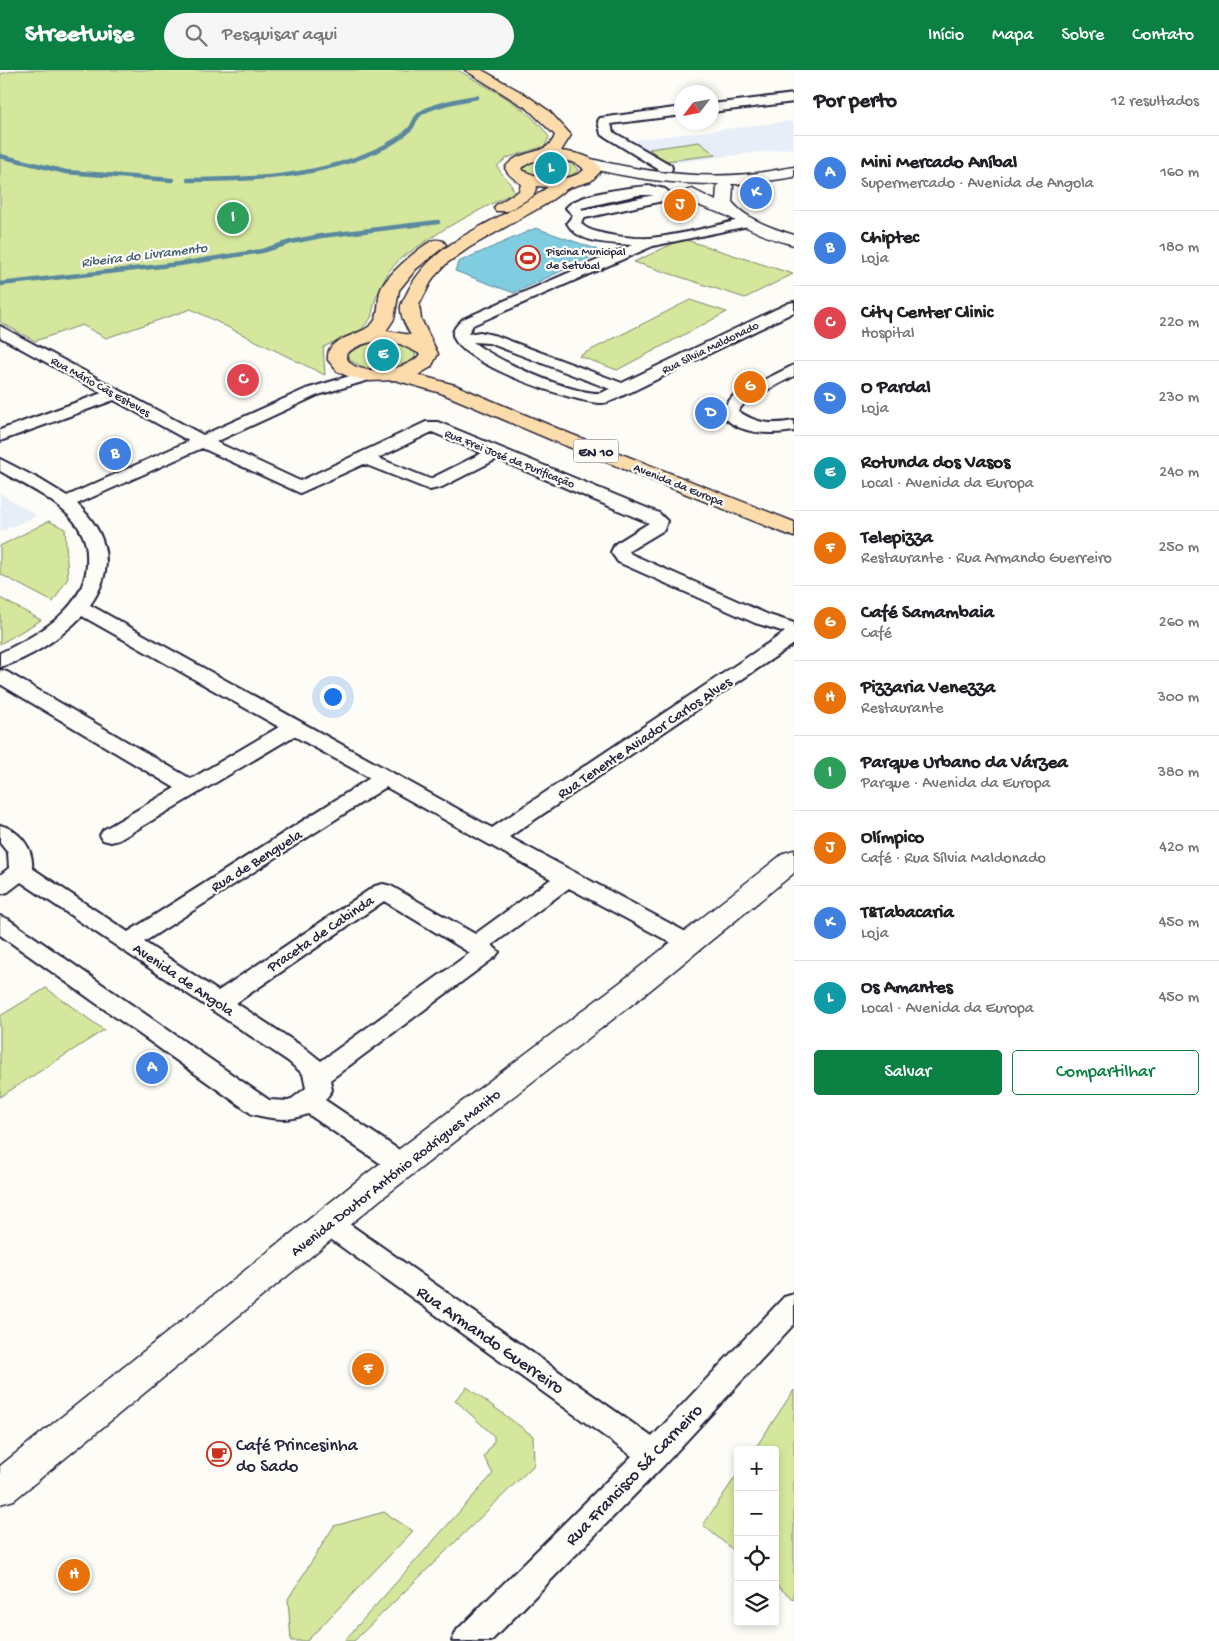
<!DOCTYPE html>
<html lang="pt">
<meta charset="utf-8">
<style>
body{margin:0;font-family:"Gochi Hand",sans-serif;background:#f6f6f6;color:#202124}
.controls{position:absolute;right:15px;bottom:15px;display:grid;overflow:hidden;border-radius:5px;box-shadow:0 2px 8px #0003}
.controls button{width:45px;height:45px;display:grid;place-items:center;padding:0;border:0;border-bottom:1px solid #e0e0e0;background:#fff;color:#202124;font:25px sans-serif}
.compass{position:absolute;left:674px;top:15px;width:45px;height:45px;border-radius:50%;background:#fff;box-shadow:0 2px 8px #0003;rotate:238deg}
.you{position:absolute;left:332px;top:626px;width:18px;height:18px;margin:-12px;border:4px solid #fff;border-radius:50%;background:#1a73e8;box-shadow:0 0 0 8px #1a73e833}
.badge{display:grid;place-items:center;width:32px;height:32px;border-radius:50%;background:#0b8043;color:#fff;font-size:16px;font-weight:700}
.pin{position:absolute;translate:-50% -50%;border:2px solid #fff;box-shadow:0 1px 5px #0006}
.list{margin:0;padding:0;list-style:none}
h2{display:flex;justify-content:space-between;align-items:center;height:65px;margin:0;padding:0 20px;font-size:21px}
h2 small{font-size:16px;font-weight:400;color:#757577}
.list li{display:grid;grid-template-columns:32px 1fr auto;gap:15px;align-items:center;box-sizing:border-box;height:75px;padding:0 20px;border-top:1px solid #e0e0e0}
.list b{display:block;font-size:19px;white-space:nowrap}
.list p{margin:0;font-size:16px;white-space:nowrap;color:#757577}
.list em{font-size:16px;font-style:normal;color:#757577}
.actions{display:flex;gap:10px;padding:15px 20px}
.actions a{flex:1;padding:11px 0;border:1px solid #0b8043;border-radius:5px;text-align:center;font-size:18px;color:#0b8043}
.actions .main{background:#0b8043;color:#fff}
.icon{flex:none;width:28px;height:28px;fill:none;stroke:currentColor;stroke-width:2;stroke-linecap:round;stroke-linejoin:round}
.map{position:relative;flex:none;width:794px;height:1571px;overflow:hidden}
header{display:flex;align-items:center;gap:30px;box-sizing:border-box;height:70px;padding:0 25px;background:#0b8043;color:#fff}
header strong{font-size:24px}
nav{display:flex;gap:28px;margin-inline-start:auto;font-size:18px}
.search{width:350px;height:45px;background:#f6f6f6;display:flex;align-items:center;gap:12px;box-sizing:border-box;padding:0 18px;border-radius:28px;color:#757577;font-size:19px}
main{display:flex}
aside{flex:1;background:#fff}
.map>svg:first-child{display:block}
</style>
<header>
<strong>Streetwise</strong>
<div class="search"><svg class="icon" aria-label="search" viewBox="0 0 24 24"><circle cx="10" cy="10" r="6"/><path d="M15 15l6 6"/></svg>Pesquisar aqui</div>
<nav><a>Início</a><a>Mapa</a><a>Sobre</a><a>Contato</a></nav>
</header>
<main>
<div class="map">
<svg width="794" height="1571" viewBox="0 0 794 1571">
<rect width="100%" height="100%" fill="#fdfcf7"/>
<filter id="ink" filterUnits="userSpaceOnUse"><feTurbulence type="fractalNoise" baseFrequency=".02" numOctaves="2"/><feDisplacementMap in="SourceGraphic" scale="10" xChannelSelector="R" yChannelSelector="G"/><feConvolveMatrix kernelMatrix="1 2 1 2 8 2 1 2 1" color-interpolation-filters="sRGB"/></filter>
<g filter="url(#ink)">
<path fill="#e8eef8" d="M 791,51 L 794,54 L 794,78 L 664,94 L 634,70 Z
M 0,423 L 37,446 L 0,462 Z"/>
<path fill="#d4e79c" stroke="#7b846c" d="M 17,0 L 458,0 C 489,19 528,35 549,67 L 545,76 L 507,88 L 497,96 C 502,106 511,111 514,122 L 446,158 L 401,188 L 389,201 L 376,227 L 371,248 L 362,259 L 323,277 L 325,305 L 191,239 L 106,268 L 82,255 L 35,271 L 0,252 L 0,4 Z
M 699,72 L 716,85 L 665,91 L 649,79 Z
M 552,89 L 573,94 L 578,100 C 568,113 534,112 524,99 L 528,93 Z
M 683,169 L 793,204 L 745,228 L 634,192 Z
M 690,230 L 727,242 L 617,300 L 579,286 Z
M 385,271 L 404,275 L 415,282 L 415,287 C 403,306 366,302 350,290 L 349,285 C 355,272 373,272 385,271 Z
M 49,451 L 65,459 L 68,508 L 53,532 L 0,504 L 0,476 Z
M 0,528 L 41,550 L 0,574 Z
M 46,918 L 104,960 L 0,1027 L 0,946 Z
M 467,1317 L 533,1366 L 534,1395 L 354,1571 L 344,1571 L 493,1404 L 484,1387 L 494,1371 L 494,1366 L 455,1330 Z
M 794,1320 L 794,1530 L 775,1514 L 775,1380 L 754,1380 Z
M 738,1403 L 738,1484 L 703,1455 Z
M 384,1442 L 413,1461 L 307,1571 L 291,1571 L 288,1529 L 334,1456 Z"/>
<path fill="#80cce0" stroke="#5a889e" d="M 536,158 L 596,179 L 598,184 L 514,223 L 455,201 L 458,192 Z"/>
<g fill="none" stroke-linecap="round" stroke-linejoin="round">
<path stroke="#5a889e" stroke-width="4.5" d="M 0,86 L 66,102 L 172,110
M 188,110 C 256,110 324,107 386,76 C 395,71 404,66 411,58 C 414,54 415,48 419,45 C 427,36 465,29 477,27
M 0,214 L 179,194 L 262,181 L 291,172 L 321,166 L 438,152"/>
<defs>
<path id="street" d="M 794,24 L 794,32 L 712,42 L 712,34 Z
M 682,37 L 682,45 L 611,54 L 613,62 L 671,95 L 672,98 L 671,101 L 661,101 L 601,64 L 598,51 L 600,48 Z
M 651,116 L 665,119 L 674,126 L 667,130 L 585,148 L 581,153 C 588,165 636,169 650,168 C 683,165 716,155 748,148 L 755,152 L 748,156 L 653,176 L 473,255 L 468,264 L 480,262 L 497,266 L 622,313 L 789,233 L 794,232 L 794,242 L 631,322 C 621,325 612,333 602,333 C 574,333 458,293 453,265 C 452,259 459,253 463,249 L 632,175 C 610,173 578,174 567,153 L 573,145 L 566,138 C 577,123 632,117 651,116 ZM 638,125 L 654,125 L 583,140 L 581,138 ZM 473,272 L 489,273 L 610,319 C 606,320 603,323 599,323 C 568,323 498,291 473,272 Z
M 0,256 L 203,365 L 306,319 L 370,300 L 376,302 L 378,305 L 376,308 L 318,325 L 216,372 L 300,411 L 426,352 L 438,352 L 659,443 L 667,451 L 664,460 L 629,481 L 631,484 L 769,545 L 794,553 L 794,574 L 509,767 L 697,868 L 701,873 L 697,878 L 689,881 L 681,878 L 569,818 L 492,875 L 499,882 L 495,887 L 330,1010 L 332,1020 L 325,1030 L 411,1088 L 415,1095 L 411,1102 L 402,1105 L 393,1102 L 308,1044 C 288,1052 272,1049 252,1044 L 0,865 L 0,846 L 8,849 L 269,1030 L 289,1031 L 306,1018 L 303,1004 L 288,991 L 21,812 L 8,822 L 0,824 L 0,805 L 9,798 L 8,783 L 0,773 L 0,755 C 19,760 34,778 32,798 L 128,862 L 370,708 L 294,666 L 119,770 L 111,772 L 103,770 L 100,765 L 103,760 L 175,718 L 0,614 L 0,600 L 7,602 L 191,709 L 279,657 L 82,546 C 60,568 30,589 0,597 L 0,583 C 40,564 91,536 87,484 C 87,472 81,459 73,450 C 53,428 25,415 0,401 L 0,389 L 39,409 L 67,426 L 189,371 L 114,330 L 0,371 L 0,360 L 102,323 L 0,267 ZM 432,362 L 482,383 L 430,409 L 378,388 ZM 202,378 L 300,423 L 364,394 L 430,420 L 442,417 L 497,389 L 649,453 L 615,474 L 611,482 L 618,492 L 755,553 L 785,562 L 492,758 L 90,535 C 116,499 109,464 77,434 ZM 386,717 L 551,809 L 475,864 L 391,816 L 383,814 L 375,816 L 218,921 L 144,872 ZM 384,831 L 470,883 L 321,991 L 306,979 L 236,933 Z
M 794,295 L 794,306 L 746,331 L 738,341 C 757,354 772,355 794,351 L 794,361 C 770,365 736,365 720,342 L 734,325 Z
M 328,1143 L 338,1146 L 652,1367 L 784,1227 L 794,1224 L 794,1254 L 665,1394 L 491,1571 L 452,1571 L 457,1560 L 632,1386 L 318,1160 L 314,1153 L 318,1146 Z"/>
<path id="secondary" d="M 587,88 C 639,101 694,109 748,104 C 763,103 779,99 794,97 L 794,107 L 747,114 L 731,114 L 733,117 L 732,132 C 747,150 772,158 794,165 L 794,175 C 770,169 750,160 729,147 C 715,139 694,138 684,124 L 686,121 L 692,119 L 716,131 L 717,117 L 719,114 C 670,114 629,108 581,96 L 579,93 L 581,90 Z
M 794,780 L 794,803 L 644,925 L 381,1129 L 14,1430 L 0,1434 L 0,1396 L 357,1111 L 622,911 L 784,783 Z"/>
<path id="primary" d="M 465,0 L 482,0 L 526,25 L 549,41 L 571,65 L 561,81 C 575,83 592,85 600,97 L 600,102 L 591,111 L 568,118 L 546,134 L 470,177 L 447,193 L 433,208 L 419,235 L 421,249 L 438,284 L 431,297 L 418,305 L 455,315 L 568,363 L 794,452 L 794,467 L 554,371 L 441,323 L 395,310 L 370,311 L 350,307 L 338,302 L 328,290 L 328,285 C 329,265 366,267 375,250 C 380,241 377,228 381,219 C 386,206 419,177 432,171 C 436,169 439,170 443,171 L 446,175 L 416,199 L 399,220 L 394,249 L 386,261 L 411,265 C 406,256 400,247 401,236 C 402,231 407,224 409,219 C 437,166 502,152 548,117 L 537,116 L 533,126 L 508,141 L 496,141 L 494,138 L 496,135 L 519,121 L 521,114 C 515,108 509,107 505,98 C 519,77 548,88 555,65 L 528,39 ZM 541,90 C 554,90 577,88 584,100 C 567,114 540,109 522,100 L 521,98 L 531,92 ZM 380,271 L 400,274 L 420,284 C 409,302 348,309 346,284 C 357,275 367,272 380,271 Z"/>
</defs>
<use href="#street" stroke="#22223b" stroke-width="4"/>
<use href="#secondary" stroke="#22223b" stroke-width="3"/>
<use href="#primary" stroke="#22223b" stroke-width="3"/>
<use href="#street" fill="#fdfcf7" fill-rule="evenodd"/>
<use href="#secondary" fill="#fdfcf7" fill-rule="evenodd"/>
<use href="#primary" fill="#fddcac" fill-rule="evenodd"/>
</g>
</g>
<defs>
<symbol id="stadium-ring" viewBox="-11 -11 22 22"><circle r="9.5" fill="#fdfcf7" stroke="#c8321e" stroke-width="1.5"/><path d="M0-5a6.5 5 0 1 0 0 10a6.5 5 0 1 0 0-10ZM-3.5-1.8h7v3.6h-7Z" fill="#c8321e"/></symbol>
<symbol id="cafe-ring" viewBox="-11 -11 22 22"><circle r="9.5" fill="#fdfcf7" stroke="#c8321e" stroke-width="1.5"/><path d="M-5.5-4.5H6V0H3Q3 3.5 0 3.5H-2.5Q-5.5 3.5-5.5 0ZM3-3.2v2h1.7v-2ZM-6 4.5H4V6H-6Z" fill="#c8321e"/></symbol>
</defs>
<g fill-rule="evenodd">
<use href="#stadium-ring" x="514" y="174" width="28" height="28"/>
<use href="#cafe-ring" x="205" y="1370" width="28" height="28"/>
</g>
<g text-anchor="middle" stroke-width="4.5" stroke-linejoin="round" paint-order="stroke">
<g font-size="12" fill="#22223b" stroke="#fdfcf7" text-anchor="start">
<text x="546" y="185">Piscina Municipal<tspan x="546" dy="14">de Setubal</tspan></text>
</g>
<g font-size="12" fill="#22223b" stroke="#fdfcf7">
<text transform="translate(710 277) rotate(-26)" y="4">Rua Sílvia Maldonado</text>
<text transform="translate(101 316) rotate(29)" y="4">Rua Mário Cãs Esteves</text>
<text transform="translate(510 388) rotate(22)" y="4">Rua Frei José da Purificação</text>
<text transform="translate(679 414) rotate(22)" y="4">Avenida da Europa</text>
</g>
<g font-size="14" font-style="italic" fill="#435e75" stroke="#fdfcf7">
<text transform="translate(144 184) rotate(-7)" y="5">Ribeira do Livramento</text>
</g>
<rect fill="#fdfcf7" stroke="#646373" stroke-width="1" x="573.5" y="369.5" width="45" height="23" rx="4"/>
<g font-size="14" font-weight="bold" fill="#22223b">
<text x="596" y="386">EN 10</text>
</g>
<g font-size="15" fill="#22223b" stroke="#fdfcf7">
<text transform="translate(644 667) rotate(-34)" y="5">Rua Tenente Aviador Carlos Alves</text>
<text transform="translate(256 790) rotate(-32)" y="5">Rua de Benguela</text>
<text transform="translate(320 863) rotate(-34)" y="5">Praceta de Cabinda</text>
<text transform="translate(184 909) rotate(34)" y="5">Avenida de Angola</text>
<text transform="translate(395 1102) rotate(-38)" y="5">Avenida Doutor António Rodrigues Manito</text>
</g>
<g font-size="18" fill="#22223b" stroke="#fdfcf7">
<text transform="translate(491 1269) rotate(35)" y="6">Rua Armando Guerreiro</text>
<text transform="translate(633 1404) rotate(-46)" y="6">Rua Francisco Sá Carneiro</text>
</g>
<g font-size="18" fill="#22223b" stroke="#fdfcf7" text-anchor="start">
<text x="236" y="1380">Café Princesinha<tspan x="236" dy="21">do Sado</tspan></text>
</g>
</g>
</svg>
<div class="controls">
<button>+</button>
<button>−</button>
<button><svg class="icon" aria-label="locate" viewBox="0 0 24 24"><circle cx="12" cy="12" r="6"/><path d="M12 2v4M12 18v4M2 12h4M18 12h4"/></svg></button>
<button><svg class="icon" aria-label="layers" viewBox="0 0 24 24"><path d="M12 4l9 5-9 5-9-5zM3 14l9 5 9-5"/></svg></button>
</div>
<svg class="compass" viewBox="-18 -18 36 36"><path d="M0-13l5 13h-10z" fill="#e53935"/><path d="M0 13l5-13h-10z" fill="#757577"/></svg>
<div class="you"></div>
<div class="pin badge" style="left:152px;top:998px;background:#3f7fe0">A</div>
<div class="pin badge" style="left:115px;top:384px;background:#3f7fe0">B</div>
<div class="pin badge" style="left:243px;top:310px;background:#e0444e">C</div>
<div class="pin badge" style="left:711px;top:343px;background:#3f7fe0">D</div>
<div class="pin badge" style="left:383px;top:285px;background:#0f9aa8">E</div>
<div class="pin badge" style="left:368px;top:1299px;background:#e8710a">F</div>
<div class="pin badge" style="left:750px;top:317px;background:#e8710a">G</div>
<div class="pin badge" style="left:74px;top:1505px;background:#e8710a">H</div>
<div class="pin badge" style="left:233px;top:148px;background:#2e9e5b">I</div>
<div class="pin badge" style="left:680px;top:135px;background:#e8710a">J</div>
<div class="pin badge" style="left:756px;top:123px;background:#3f7fe0">K</div>
<div class="pin badge" style="left:551px;top:98px;background:#0f9aa8">L</div>
</div>
<aside>
<h2>Por perto<small>12 resultados</small></h2>
<ul class="list">
<li><span class="badge" style="background:#3f7fe0">A</span><div><b>Mini Mercado Aníbal</b><p>Supermercado · Avenida de Angola</p></div><em>160 m</em></li>
<li><span class="badge" style="background:#3f7fe0">B</span><div><b>Chiptec</b><p>Loja</p></div><em>180 m</em></li>
<li><span class="badge" style="background:#e0444e">C</span><div><b>City Center Clinic</b><p>Hospital</p></div><em>220 m</em></li>
<li><span class="badge" style="background:#3f7fe0">D</span><div><b>O Pardal</b><p>Loja</p></div><em>230 m</em></li>
<li><span class="badge" style="background:#0f9aa8">E</span><div><b>Rotunda dos Vasos</b><p>Local · Avenida da Europa</p></div><em>240 m</em></li>
<li><span class="badge" style="background:#e8710a">F</span><div><b>Telepizza</b><p>Restaurante · Rua Armando Guerreiro</p></div><em>250 m</em></li>
<li><span class="badge" style="background:#e8710a">G</span><div><b>Café Samambaia</b><p>Café</p></div><em>260 m</em></li>
<li><span class="badge" style="background:#e8710a">H</span><div><b>Pizzaria Venezza</b><p>Restaurante</p></div><em>300 m</em></li>
<li><span class="badge" style="background:#2e9e5b">I</span><div><b>Parque Urbano da Várzea</b><p>Parque · Avenida da Europa</p></div><em>380 m</em></li>
<li><span class="badge" style="background:#e8710a">J</span><div><b>Olímpico</b><p>Café · Rua Sílvia Maldonado</p></div><em>420 m</em></li>
<li><span class="badge" style="background:#3f7fe0">K</span><div><b>T&amp;Tabacaria</b><p>Loja</p></div><em>450 m</em></li>
<li><span class="badge" style="background:#0f9aa8">L</span><div><b>Os Amantes</b><p>Local · Avenida da Europa</p></div><em>450 m</em></li>
</ul>
<div class="actions"><a class="main">Salvar</a><a>Compartilhar</a></div>
</aside>
</main>
